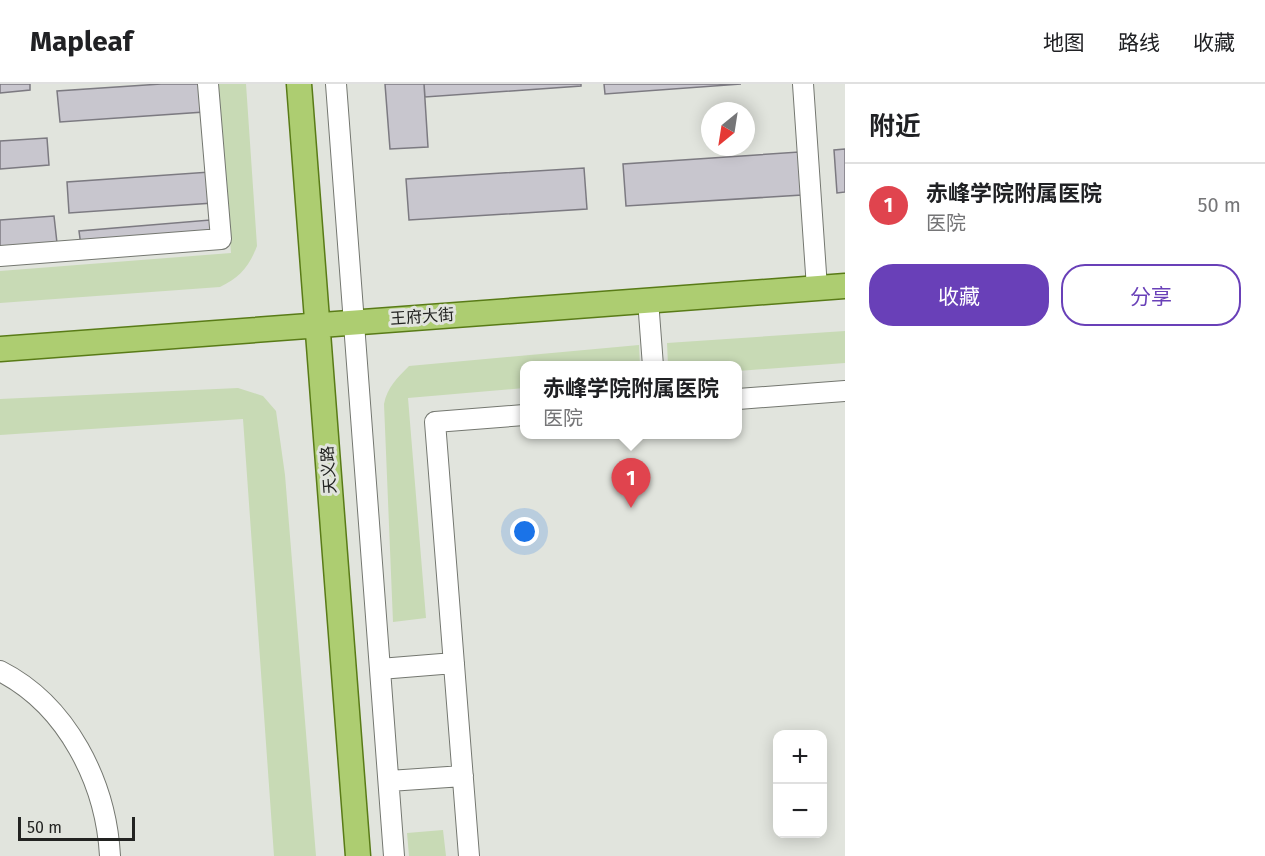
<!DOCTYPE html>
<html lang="zh">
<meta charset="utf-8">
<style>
body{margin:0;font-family:"Fira Sans","Noto Sans SC",sans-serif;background:#f6f6f6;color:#202124}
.controls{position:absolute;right:18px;bottom:18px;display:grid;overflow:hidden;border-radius:12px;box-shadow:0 3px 15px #0003}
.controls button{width:54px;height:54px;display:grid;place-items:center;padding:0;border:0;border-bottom:2px solid #e0e0e0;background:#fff;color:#202124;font:30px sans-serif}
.compass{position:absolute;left:701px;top:18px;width:54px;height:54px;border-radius:50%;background:#fff;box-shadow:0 3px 15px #0003;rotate:210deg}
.scale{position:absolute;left:18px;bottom:15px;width:117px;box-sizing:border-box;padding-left:6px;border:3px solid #222321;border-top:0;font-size:16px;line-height:21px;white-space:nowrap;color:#222321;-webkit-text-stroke:4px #e1e4dd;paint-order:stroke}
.you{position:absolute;left:525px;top:448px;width:21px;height:21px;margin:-15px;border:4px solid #fff;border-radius:50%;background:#1a73e8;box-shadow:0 0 0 9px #1a73e833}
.badge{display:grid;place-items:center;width:39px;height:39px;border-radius:50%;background:#6940b8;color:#fff;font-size:20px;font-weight:700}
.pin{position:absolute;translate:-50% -50px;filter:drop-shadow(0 2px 3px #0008)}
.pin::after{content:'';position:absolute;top:32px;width:21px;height:18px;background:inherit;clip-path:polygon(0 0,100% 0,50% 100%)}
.popup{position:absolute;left:520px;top:277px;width:222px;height:78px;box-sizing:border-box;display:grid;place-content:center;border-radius:12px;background:#fff;filter:drop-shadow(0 2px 4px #0005);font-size:20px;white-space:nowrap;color:#757577}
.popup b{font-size:22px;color:#202124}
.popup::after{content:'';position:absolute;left:50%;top:100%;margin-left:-12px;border:12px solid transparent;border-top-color:#fff}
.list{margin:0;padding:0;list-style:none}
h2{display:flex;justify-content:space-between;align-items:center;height:78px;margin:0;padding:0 24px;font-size:26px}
h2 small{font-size:20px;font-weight:400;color:#757577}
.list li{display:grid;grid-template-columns:39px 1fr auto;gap:18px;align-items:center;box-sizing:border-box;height:84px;padding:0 24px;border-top:2px solid #e0e0e0}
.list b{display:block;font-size:22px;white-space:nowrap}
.list p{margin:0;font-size:20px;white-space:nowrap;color:#757577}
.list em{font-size:20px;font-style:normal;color:#757577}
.actions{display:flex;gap:12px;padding:18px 24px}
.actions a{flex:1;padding:14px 0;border:2px solid #6940b8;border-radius:24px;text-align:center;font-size:21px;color:#6940b8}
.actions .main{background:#6940b8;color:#fff}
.map{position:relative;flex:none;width:845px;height:772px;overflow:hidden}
header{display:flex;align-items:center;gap:36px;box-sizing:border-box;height:84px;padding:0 30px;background:#fff;border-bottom:2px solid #e0e0e0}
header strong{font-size:28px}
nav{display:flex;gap:33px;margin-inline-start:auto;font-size:21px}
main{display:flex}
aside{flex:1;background:#fff}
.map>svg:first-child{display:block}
</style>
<header>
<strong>Mapleaf</strong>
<nav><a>地图</a><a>路线</a><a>收藏</a></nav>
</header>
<main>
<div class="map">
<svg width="845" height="772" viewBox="0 0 845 772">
<rect width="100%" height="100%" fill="#e1e4dd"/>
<path fill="#c8dab5" d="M 218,0 L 246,0 L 257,162 C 249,183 240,193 220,203 L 0,219 L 0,187 L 231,169 Z
M 845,247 L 845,279 L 738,287 L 738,282 L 668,281 L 667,259 Z
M 639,261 L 640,281 L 524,282 L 524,304 L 408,314 L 426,534 L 393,538 L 384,320 C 387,304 397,294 409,282 Z
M 238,304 L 263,312 L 276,327 L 285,391 L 316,772 L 274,772 L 243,335 L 0,351 L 0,315 Z
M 443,746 L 446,772 L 409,772 L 407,749 Z"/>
<path fill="#c8c6ce" stroke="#7c7a81" stroke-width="1.5" d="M 0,0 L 30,0 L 30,6 L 0,9 Z
M 161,0 L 201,0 L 204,28 L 60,38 L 57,7 Z
M 385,0 L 424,0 L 428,63 L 390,65 Z
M 424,0 L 581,0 L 581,2 L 425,13 Z
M 604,0 L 741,0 L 605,10 Z
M 47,54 L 49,81 L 0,85 L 0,57 Z
M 845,65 L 845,108 L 837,109 L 834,66 Z
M 799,68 L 802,111 L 626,122 L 623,80 Z
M 584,84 L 587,125 L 409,136 L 406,95 Z
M 210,88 L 213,119 L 69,129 L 67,98 Z
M 54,132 L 57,159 L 0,164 L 0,136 Z
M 210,136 L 211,151 L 81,162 L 79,147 Z"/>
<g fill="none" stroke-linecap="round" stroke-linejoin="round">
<defs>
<path id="minor" d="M 336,0 L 394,772
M 803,0 L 817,204
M 0,172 L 221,155 L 208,0
M 648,216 L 653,282
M 738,315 L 845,307
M 380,585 L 454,579
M 0,587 C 67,621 106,698 110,772
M 389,697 L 463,692
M 469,772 L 435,338 L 524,331"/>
<path id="major" d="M 299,0 L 358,772
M 0,265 L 845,202"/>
</defs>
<use href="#minor" stroke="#747770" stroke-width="22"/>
<use href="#major" stroke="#597b17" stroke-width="27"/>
<use href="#minor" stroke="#fff" stroke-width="20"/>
<use href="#major" stroke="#adcd71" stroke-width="24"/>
</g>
<g text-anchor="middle" stroke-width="6" stroke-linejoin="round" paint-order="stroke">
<g font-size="16" fill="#222321" stroke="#e1e4dd">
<text transform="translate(422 232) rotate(-4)" y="6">王府大街</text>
<text transform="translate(328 386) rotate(-94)" y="6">天义路</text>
</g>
</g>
</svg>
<div class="controls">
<button>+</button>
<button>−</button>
</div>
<svg class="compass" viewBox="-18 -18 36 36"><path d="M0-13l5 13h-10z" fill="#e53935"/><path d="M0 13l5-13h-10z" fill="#757577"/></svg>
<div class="scale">50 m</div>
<div class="you"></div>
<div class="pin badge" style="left:631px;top:424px;background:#e0444e">1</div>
<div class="popup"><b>赤峰学院附属医院</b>医院</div>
</div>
<aside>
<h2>附近<small></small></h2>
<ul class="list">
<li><span class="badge" style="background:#e0444e">1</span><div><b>赤峰学院附属医院</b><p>医院</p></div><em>50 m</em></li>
</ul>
<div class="actions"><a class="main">收藏</a><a>分享</a></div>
</aside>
</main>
